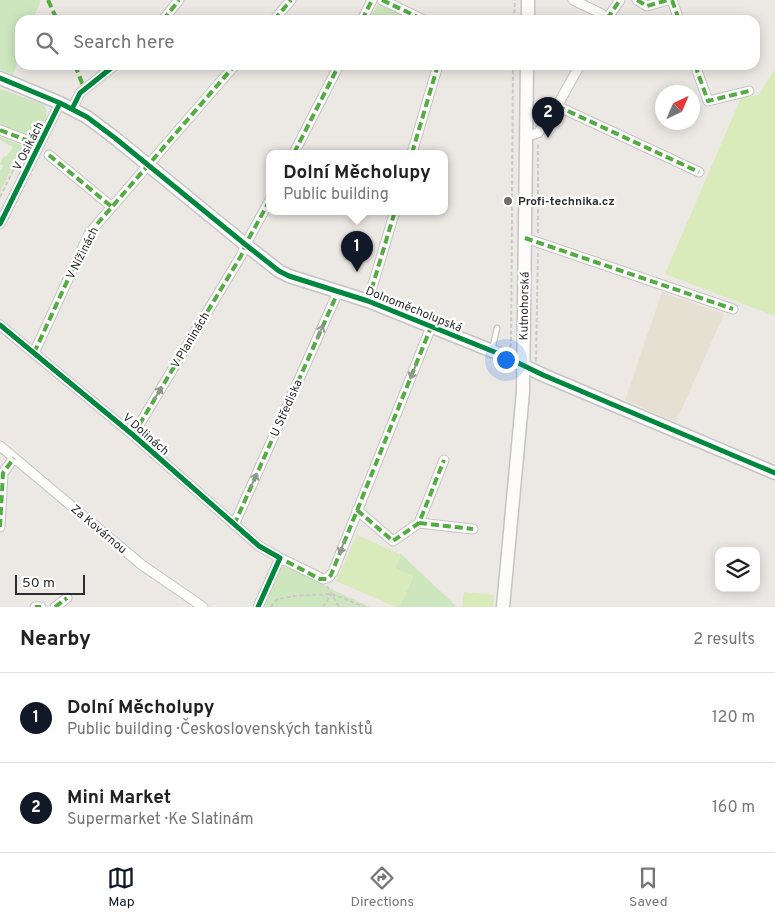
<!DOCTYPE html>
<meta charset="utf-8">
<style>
body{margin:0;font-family:Overpass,sans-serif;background:#f2f2f2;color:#222}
.controls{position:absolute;right:15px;bottom:15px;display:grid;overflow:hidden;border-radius:10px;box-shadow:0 2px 12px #0003}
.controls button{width:45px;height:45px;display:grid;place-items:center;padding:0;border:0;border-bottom:1px solid #e0e0e0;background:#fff;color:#222;font:25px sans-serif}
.compass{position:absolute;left:655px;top:85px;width:45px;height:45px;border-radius:50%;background:#fff;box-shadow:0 2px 12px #0003;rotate:44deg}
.scale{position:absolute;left:15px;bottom:12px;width:70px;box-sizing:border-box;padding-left:5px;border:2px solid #2e2e2e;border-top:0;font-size:14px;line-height:18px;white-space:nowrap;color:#2e2e2e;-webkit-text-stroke:4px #fff;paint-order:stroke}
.you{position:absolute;left:505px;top:359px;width:18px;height:18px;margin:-12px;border:4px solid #fff;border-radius:50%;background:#1a73e8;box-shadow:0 0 0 8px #1a73e833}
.badge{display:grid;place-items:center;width:32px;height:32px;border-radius:50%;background:#111827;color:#fff;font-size:16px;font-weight:700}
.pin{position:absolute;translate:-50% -41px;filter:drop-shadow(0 1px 2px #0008)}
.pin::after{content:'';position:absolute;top:26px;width:18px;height:15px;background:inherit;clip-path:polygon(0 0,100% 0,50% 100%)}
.popup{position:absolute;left:266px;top:150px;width:182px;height:65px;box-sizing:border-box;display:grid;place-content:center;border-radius:10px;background:#fff;filter:drop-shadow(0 1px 4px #0005);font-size:16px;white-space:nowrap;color:#767676}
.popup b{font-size:19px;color:#222}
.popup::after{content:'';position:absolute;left:50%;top:100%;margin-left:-10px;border:10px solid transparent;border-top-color:#fff}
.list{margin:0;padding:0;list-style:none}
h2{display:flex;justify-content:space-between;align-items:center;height:65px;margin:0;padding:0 20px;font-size:21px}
h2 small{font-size:16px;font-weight:400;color:#767676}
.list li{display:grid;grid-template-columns:32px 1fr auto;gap:15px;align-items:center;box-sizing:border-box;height:90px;padding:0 20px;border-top:1px solid #e0e0e0}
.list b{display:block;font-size:19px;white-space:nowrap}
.list p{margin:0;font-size:16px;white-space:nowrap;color:#767676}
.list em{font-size:16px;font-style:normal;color:#767676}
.icon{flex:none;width:28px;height:28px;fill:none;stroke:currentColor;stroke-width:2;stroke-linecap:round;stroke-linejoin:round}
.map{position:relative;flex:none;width:775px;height:607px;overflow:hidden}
.search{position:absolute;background:#fff;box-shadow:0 2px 12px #0003;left:15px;right:15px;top:15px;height:55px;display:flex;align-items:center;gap:12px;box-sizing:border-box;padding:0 18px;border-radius:15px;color:#767676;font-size:19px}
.sheet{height:245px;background:#fff}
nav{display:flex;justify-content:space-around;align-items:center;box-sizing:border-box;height:70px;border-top:1px solid #e0e0e0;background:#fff;font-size:14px;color:#767676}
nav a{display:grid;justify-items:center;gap:2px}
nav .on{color:#111827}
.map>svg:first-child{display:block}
</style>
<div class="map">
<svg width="775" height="607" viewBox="0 0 775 607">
<rect width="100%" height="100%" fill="#ece8e4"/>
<path fill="#e6e0d3" d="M 662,292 L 724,314 L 676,422 L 625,400 Z"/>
<path fill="#cee6be" d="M 0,0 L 41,0 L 33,20 L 20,20 L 20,56 L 13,75 L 0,69 Z
M 378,3 L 416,20 L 375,20 L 371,18 Z
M 0,89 L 45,105 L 45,107 C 50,116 42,131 33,135 L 28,133 L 26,135 L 0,124 Z
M 0,137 L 22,145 L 22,147 L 0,192 L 0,171 L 3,166 L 0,164 L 4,156 L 6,157 L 13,147 L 0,140 Z
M 400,553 L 457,607 L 399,607 L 413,577 L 395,568 L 400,557 Z
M 282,567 L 291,567 L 335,591 L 370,607 L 262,607 L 278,570 Z"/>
<path fill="#d9eabb" d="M 775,68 L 775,316 L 665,274 L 741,98 L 759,95 Z
M 357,535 L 399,554 L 400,557 L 395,568 L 413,576 L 399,607 L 396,607 L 336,581 Z
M 464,592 L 494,595 L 493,607 L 462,607 Z"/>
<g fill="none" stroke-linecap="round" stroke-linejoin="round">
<defs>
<path id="lane" d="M 492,350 L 497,328"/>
<path id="street" d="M 382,0 L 424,20
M 573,0 L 600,13 L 607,19
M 637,0 L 647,6 L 668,0
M 672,0 L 679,20
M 163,20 L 179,0
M 274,20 L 291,0
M 362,20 L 372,0
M 606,20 L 620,0
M 695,65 L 708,101 L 749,91
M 557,106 L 699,172
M 72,109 L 80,93 L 115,65
M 0,130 L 26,140 L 38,146
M 527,136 L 538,133 L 557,106 L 580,65
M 294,153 L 339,65
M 412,153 L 438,65
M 49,155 L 112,207
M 0,224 L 60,103
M 525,238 L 733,309
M 368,301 L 395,211
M 0,325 L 133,435 L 259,546 L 280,558 L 323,579 L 329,577 L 333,572 L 431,327
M 34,353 L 89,234 L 98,223 L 235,65
M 133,435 L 241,256 L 249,238 L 270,200
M 0,446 L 142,565 L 203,607
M 357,510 L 393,541 L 419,523 L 444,460
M 419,523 L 473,529
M 234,525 L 338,292
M 0,527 L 3,473 L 14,458
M 35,607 L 41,607
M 55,607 L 67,598
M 258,607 L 280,558"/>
<path id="secondary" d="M 528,20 L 528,0
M 0,78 L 60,103 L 87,117 L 115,138 L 246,245 L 279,271 L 289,276 L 368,301 L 502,355 L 543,375 L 775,473
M 503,607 L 523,392 L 527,65"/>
</defs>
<use href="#lane" stroke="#c5c4c5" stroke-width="7"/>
<use href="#street" stroke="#c5c4c5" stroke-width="11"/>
<use href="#secondary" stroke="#c5c4c5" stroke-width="15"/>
<path stroke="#c9c9c8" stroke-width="2" stroke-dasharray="4 2.5" stroke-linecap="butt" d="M 514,20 L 515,0
M 0,197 L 23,150
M 538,233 L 538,143
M 510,347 L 511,345 L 513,65
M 536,361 L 538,250
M 327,586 L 339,607
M 271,607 L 274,602 L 278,599 L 295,596 L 331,594 L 343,598 L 364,607
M 323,607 L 331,594"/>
<use href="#lane" stroke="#fcfcfb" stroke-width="4.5"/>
<use href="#street" stroke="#fcfcfb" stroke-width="9"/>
<use href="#secondary" stroke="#fcfcfb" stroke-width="12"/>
<path stroke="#54ab44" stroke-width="4" stroke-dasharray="8 4" stroke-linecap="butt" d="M 48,0 L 57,20
M 382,0 L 424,20
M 637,0 L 647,6 L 668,0
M 672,0 L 679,20
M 607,19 L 620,0
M 163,20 L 179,0
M 274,20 L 291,0
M 362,20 L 372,0
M 75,65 L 82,83 L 86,88
M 695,65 L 708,101 L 749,91
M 557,106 L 699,172
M 0,130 L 26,140 L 38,146
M 294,153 L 339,65
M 412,153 L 438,65
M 49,155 L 112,207
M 525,238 L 733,309
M 368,301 L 395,211
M 34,353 L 89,234 L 98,223 L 235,65
M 133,435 L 241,256 L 249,238 L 270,200
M 357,510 L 393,541 L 419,523 L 444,460
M 419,523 L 473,529
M 234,525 L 338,292
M 0,527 L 3,473 L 14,458
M 276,556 L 320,579 L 327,579 L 331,575 L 431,327
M 35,607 L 41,607
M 55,607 L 67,598"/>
<defs>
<path id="cycleway" d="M 0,78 L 60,103 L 87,117 L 115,138 L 246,245 L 279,271 L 289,276 L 368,301 L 502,355 L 543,375 L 775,473
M 72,109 L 80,93 L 115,65
M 0,224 L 60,103
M 0,325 L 133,435 L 259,546 L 280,558 L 258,607"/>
</defs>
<use href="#cycleway" stroke="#fff" stroke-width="8"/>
<use href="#cycleway" stroke="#00873e" stroke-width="5"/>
</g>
<defs><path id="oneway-shaft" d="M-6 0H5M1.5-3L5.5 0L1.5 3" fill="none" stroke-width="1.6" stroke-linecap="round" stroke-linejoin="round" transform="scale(1.25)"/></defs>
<g stroke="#959594">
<use href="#oneway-shaft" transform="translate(320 332) rotate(-66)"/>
<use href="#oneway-shaft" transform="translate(413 372) rotate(112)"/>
<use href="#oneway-shaft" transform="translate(158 393) rotate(-59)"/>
<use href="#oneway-shaft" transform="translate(254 480) rotate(-66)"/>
<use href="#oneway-shaft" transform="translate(342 547) rotate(111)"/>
</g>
<circle fill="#706f6e" stroke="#fff" stroke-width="2" cx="508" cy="201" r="5"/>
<g text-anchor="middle" stroke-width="4.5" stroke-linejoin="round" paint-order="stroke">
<g font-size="12" fill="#2e2e2e" stroke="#fff">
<text transform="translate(28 146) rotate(-63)" y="4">V Osikách</text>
<text transform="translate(82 253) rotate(-63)" y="4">V Nížinách</text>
<text transform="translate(524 306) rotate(-89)" y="4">Kutnohorská</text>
<text transform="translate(414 309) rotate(22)" y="4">Dolnoměcholupská</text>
<text transform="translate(190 340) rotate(-59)" y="4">V Planinách</text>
<text transform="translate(286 408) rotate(-66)" y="4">U Střediska</text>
<text transform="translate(146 434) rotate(41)" y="4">V Dolinách</text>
<text transform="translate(99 529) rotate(40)" y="4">Za Kovárnou</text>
</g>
<g font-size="12" font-weight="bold" fill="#2e2e2e" stroke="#fff" text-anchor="start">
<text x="518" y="205">Profi-technika.cz</text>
</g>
</g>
</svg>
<div class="controls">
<button><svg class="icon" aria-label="layers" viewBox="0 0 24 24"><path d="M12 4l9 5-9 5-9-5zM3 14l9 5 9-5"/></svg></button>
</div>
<svg class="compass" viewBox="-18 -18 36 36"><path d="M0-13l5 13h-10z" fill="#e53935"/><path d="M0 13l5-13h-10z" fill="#767676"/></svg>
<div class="scale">50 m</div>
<div class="you"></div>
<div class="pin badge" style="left:357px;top:272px">1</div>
<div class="popup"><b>Dolní Měcholupy</b>Public building</div>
<div class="pin badge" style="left:548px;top:138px">2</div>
<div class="search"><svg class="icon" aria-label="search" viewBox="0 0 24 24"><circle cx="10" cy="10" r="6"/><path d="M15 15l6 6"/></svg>Search here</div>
</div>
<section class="sheet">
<h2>Nearby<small>2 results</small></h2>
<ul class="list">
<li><span class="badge">1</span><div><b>Dolní Měcholupy</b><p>Public building · Československých tankistů</p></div><em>120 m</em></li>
<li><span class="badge">2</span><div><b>Mini Market</b><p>Supermarket · Ke Slatinám</p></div><em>160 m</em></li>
</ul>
</section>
<nav>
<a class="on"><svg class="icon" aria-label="map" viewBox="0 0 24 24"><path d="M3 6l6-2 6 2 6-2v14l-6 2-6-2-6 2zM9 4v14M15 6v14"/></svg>Map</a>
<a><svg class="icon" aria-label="directions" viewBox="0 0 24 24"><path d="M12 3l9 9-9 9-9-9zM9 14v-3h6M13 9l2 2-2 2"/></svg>Directions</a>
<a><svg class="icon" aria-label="saved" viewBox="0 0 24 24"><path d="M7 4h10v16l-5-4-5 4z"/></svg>Saved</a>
</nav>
